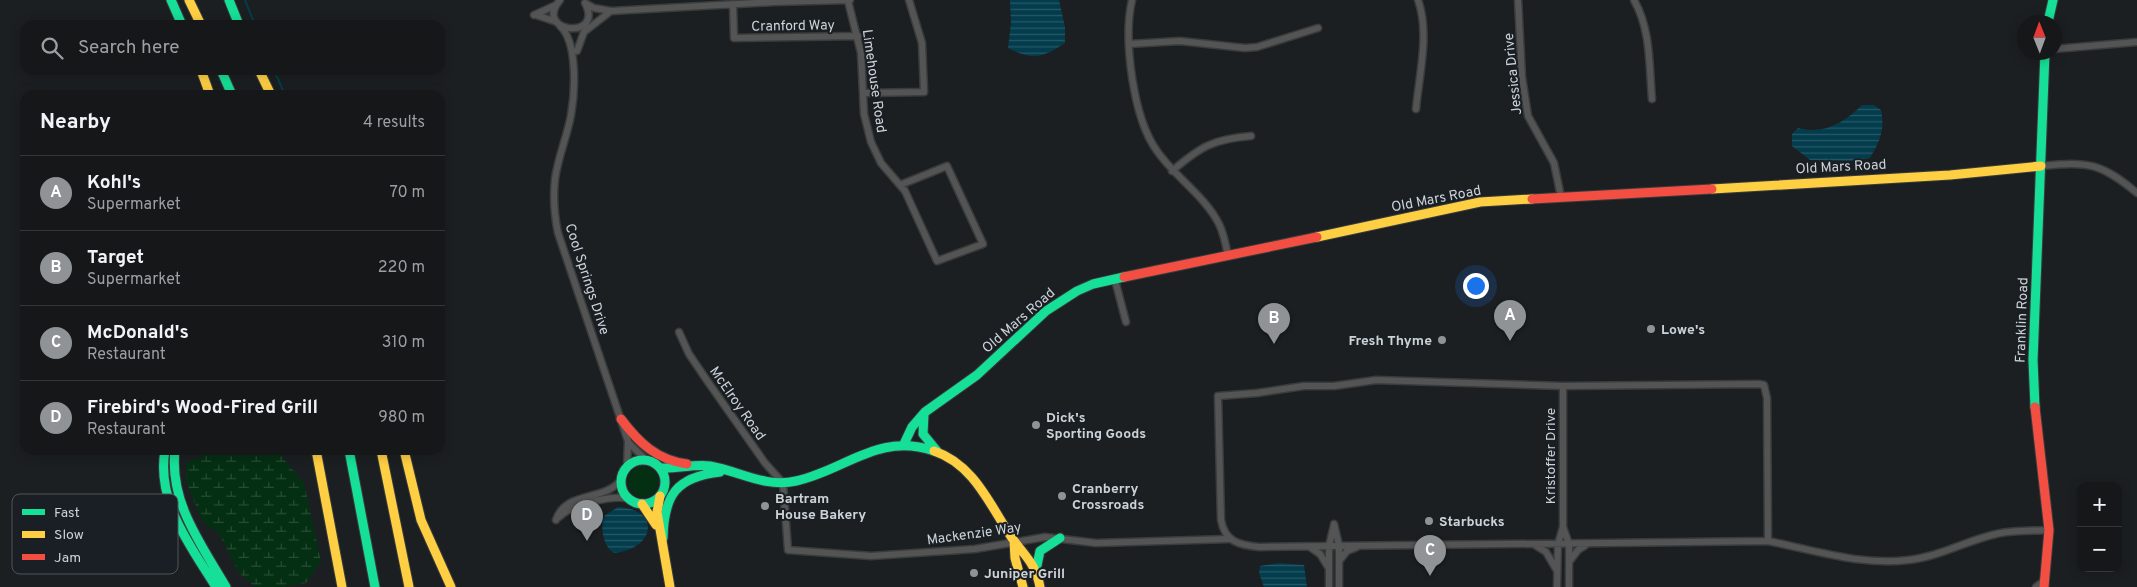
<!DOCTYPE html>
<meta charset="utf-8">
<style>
body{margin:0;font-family:Overpass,sans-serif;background:#222426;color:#f1f3f6}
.controls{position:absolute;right:15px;bottom:15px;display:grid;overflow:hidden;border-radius:10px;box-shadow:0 2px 12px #0003}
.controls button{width:45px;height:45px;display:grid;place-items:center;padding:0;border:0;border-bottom:1px solid #343638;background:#151719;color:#f1f3f6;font:25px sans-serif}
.compass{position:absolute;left:2017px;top:15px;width:45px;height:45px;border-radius:50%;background:#151719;box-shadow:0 2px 12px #0003;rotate:359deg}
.you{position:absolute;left:1475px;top:285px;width:18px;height:18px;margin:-12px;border:4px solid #fff;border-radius:50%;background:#1a73e8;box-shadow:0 0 0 8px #1a73e833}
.badge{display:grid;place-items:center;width:32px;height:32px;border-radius:50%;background:#8f9396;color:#fff;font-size:16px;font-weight:700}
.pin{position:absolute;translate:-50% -41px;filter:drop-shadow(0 1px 2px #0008)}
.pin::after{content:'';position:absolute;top:26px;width:18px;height:15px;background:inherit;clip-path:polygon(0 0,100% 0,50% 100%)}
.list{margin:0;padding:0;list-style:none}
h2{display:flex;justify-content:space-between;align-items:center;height:65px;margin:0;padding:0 20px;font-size:21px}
h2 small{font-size:16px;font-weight:400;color:#9d9fa2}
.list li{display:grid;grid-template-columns:32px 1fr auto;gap:15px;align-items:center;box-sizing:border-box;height:75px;padding:0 20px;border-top:1px solid #343638}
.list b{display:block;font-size:19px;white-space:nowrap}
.list p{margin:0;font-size:16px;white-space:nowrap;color:#9d9fa2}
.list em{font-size:16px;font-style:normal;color:#9d9fa2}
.icon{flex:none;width:28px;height:28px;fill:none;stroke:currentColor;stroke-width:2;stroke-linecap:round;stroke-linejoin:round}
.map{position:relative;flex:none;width:2137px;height:587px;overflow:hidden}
.search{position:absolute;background:#151719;box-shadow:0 2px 12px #0003;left:20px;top:20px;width:425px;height:55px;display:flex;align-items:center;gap:12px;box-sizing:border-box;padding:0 18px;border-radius:15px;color:#9d9fa2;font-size:19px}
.panel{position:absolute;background:#151719;box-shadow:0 2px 12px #0003;left:20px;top:90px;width:425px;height:365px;border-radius:15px}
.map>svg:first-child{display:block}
</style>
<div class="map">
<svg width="2137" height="587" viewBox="0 0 2137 587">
<defs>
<pattern id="wetland-marsh" width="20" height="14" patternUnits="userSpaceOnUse" patternTransform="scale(1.25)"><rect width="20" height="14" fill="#052f13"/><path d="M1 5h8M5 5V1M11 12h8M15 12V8" fill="none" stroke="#284c34"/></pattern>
<pattern id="water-rules" width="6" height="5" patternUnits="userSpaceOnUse" patternTransform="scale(1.25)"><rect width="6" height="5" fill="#033d4d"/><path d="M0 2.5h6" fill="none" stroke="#275866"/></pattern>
</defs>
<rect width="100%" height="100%" fill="#1c1f21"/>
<path fill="url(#wetland-marsh)" d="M 206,450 L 276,450 L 304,483 L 321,561 L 306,583 L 284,587 L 255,587 L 239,573 L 218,532 L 203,523 L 186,482 L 186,463 L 206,454 Z"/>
<path fill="#052f13" d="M628 482a15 15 0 1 1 30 0a15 15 0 1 1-30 0Z"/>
<path fill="url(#water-rules)" d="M 1010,0 L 1059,0 L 1065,27 L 1065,43 C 1042,58 1033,61 1008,48 L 1011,23 Z
M 1862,105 L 1874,105 L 1881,110 C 1885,130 1880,141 1870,158 L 1851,161 L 1810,160 L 1792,146 L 1792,134 L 1798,128 C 1823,135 1844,123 1862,105 Z
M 618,507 C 661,509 656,549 614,553 C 603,547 600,527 604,516 Z
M 1279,563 L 1304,565 L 1307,587 L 1264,587 L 1259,573 L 1260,566 Z"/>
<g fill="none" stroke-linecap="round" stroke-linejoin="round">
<path stroke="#033d4d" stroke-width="2" d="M 245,0 L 255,25
M 274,70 L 285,95"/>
<defs>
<path id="street" d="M 560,0 C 532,33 605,41 585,3
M 1132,0 C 1123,39 1133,118 1157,151 C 1175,177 1205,196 1219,224 C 1224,234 1226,245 1228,256
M 1518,0 L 1522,77 L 1528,116 L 1554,163 L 1561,197
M 1634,0 C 1651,30 1649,65 1652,99
M 848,1 L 861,53 L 864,114 L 871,142 L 881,163 L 905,191 L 937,261 L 983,244 L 947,166 L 900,185
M 585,3 L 594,8 L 611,11 L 774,2 L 850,0
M 733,4 L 734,38 L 858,36
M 534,15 L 556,5
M 536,15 L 557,22
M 560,26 C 578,42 575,93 571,115 C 567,137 558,157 555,179 C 553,198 554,214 558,233 L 628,441 L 627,467
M 1129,44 L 1180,41 L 1245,48 L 1257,47 L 1318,28
M 2054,49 L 2137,42
M 577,51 L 584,32 L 611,11
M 863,93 L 924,92 L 922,43 L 909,0
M 1416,109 C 1419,75 1430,33 1418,0
M 2041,166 C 2088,161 2101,163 2137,193
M 1172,171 C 1200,147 1213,139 1251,136
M 1115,280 L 1126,322
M 679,332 L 689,354 L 708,382 L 765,463 L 783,483 L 788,550 L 871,556 L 975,549 L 1045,537 L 1096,543 L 1229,539
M 628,442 L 646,460
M 559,517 C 571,505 612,494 630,499
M 556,520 C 566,490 604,502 621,480
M 1334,524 L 1339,545 L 1339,587
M 1563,527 L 1569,544 L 1569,587
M 1768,541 L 1259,547 C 1239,545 1225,542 1221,520 L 1218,396 L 1257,393 L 1304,386 L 1334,386 L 1376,380 L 1563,386 L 1759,384 L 1764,385 L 1767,398 L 1768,541 C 1814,550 1861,566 1908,560 C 1939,557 1965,541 1996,534 C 2012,530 2032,531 2049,530
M 1535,545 L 1546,552 L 1556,569
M 1310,547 L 1320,554 L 1328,567
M 1340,560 L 1347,551 L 1357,547
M 1569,562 L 1578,550 L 1586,545
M 1329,587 L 1329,546 L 1334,525
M 1557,587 L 1558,544 L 1563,527 L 1563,386
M 2036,587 L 2045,580"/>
<path id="fast" d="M 171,0 L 182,25
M 229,0 L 239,25
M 2048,22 L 2053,0
M 221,70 L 232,95
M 2035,407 L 2033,360 L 2045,52
M 924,414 L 923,434 L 937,451
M 904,444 L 912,427 L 925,412 L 977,375 L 1046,311 L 1077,291 L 1093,284 L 1124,277
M 165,450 C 156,502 190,545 216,587
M 175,450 C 169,502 201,544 226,587
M 349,450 L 375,587
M621 482a22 22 0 1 1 44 0a22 22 0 1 1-44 0Z
M 660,468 C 677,469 693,464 710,466 C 739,471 765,488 796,481 C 846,470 878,432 934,451
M 663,538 C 664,495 676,477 720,472
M 1036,570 L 1040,551 L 1060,538"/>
<path id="slow" d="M 189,0 L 201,25
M 201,70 L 210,95
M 259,70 L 271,95
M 1712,189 L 1950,175 L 2041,166
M 1317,237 L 1480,202 L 1532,199
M 316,450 L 342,587
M 381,450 L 409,587
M 404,450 L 421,520 L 451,587
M 934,451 C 973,464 989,503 1010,535 C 1023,555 1035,561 1040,587
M 660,496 L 657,512 L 670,587
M 642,504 L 656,525
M 1014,541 L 1015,558 L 1023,587"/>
<path id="jam" d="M 1532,199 L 1712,189
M 1124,277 L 1317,237
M 2035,407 L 2049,530 L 2044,587
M 621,419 C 639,443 657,460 687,464"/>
</defs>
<use href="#street" stroke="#393c3d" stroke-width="9"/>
<use href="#fast" stroke="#393c3d" stroke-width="11"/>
<use href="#slow" stroke="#393c3d" stroke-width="11"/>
<use href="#jam" stroke="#393c3d" stroke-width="11"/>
<use href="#street" stroke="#545454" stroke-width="6"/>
<use href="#fast" stroke="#16e098" stroke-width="9"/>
<use href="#slow" stroke="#ffcf43" stroke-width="9"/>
<use href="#jam" stroke="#f24e42" stroke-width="9"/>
</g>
<g fill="#8f9396" stroke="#191f24" stroke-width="2">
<circle cx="1651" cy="329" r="5"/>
<circle cx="1442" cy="340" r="5"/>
<circle cx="1036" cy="425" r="5"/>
<circle cx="1062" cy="496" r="5"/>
<circle cx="765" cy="506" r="5"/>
<circle cx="1429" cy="521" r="5"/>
<circle cx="974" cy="573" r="5"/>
</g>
<g text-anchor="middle" stroke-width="4" stroke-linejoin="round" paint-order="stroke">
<g font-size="14" fill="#cdd2d5" stroke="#191f24">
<text transform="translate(793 25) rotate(-1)" y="5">Cranford Way</text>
<text transform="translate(1512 74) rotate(-96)" y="5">Jessica Drive</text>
<text transform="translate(875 81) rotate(82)" y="5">Limehouse Road</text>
<text transform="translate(1841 166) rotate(-3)" y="5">Old Mars Road</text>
<text transform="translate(1436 198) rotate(-11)" y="5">Old Mars Road</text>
<text transform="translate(588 279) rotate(72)" y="5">Cool Springs Drive</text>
<text transform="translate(1018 320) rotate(-41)" y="5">Old Mars Road</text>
<text transform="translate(2021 320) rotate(-88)" y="5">Franklin Road</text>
<text transform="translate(738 403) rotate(55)" y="5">McElroy Road</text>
<text transform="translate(1550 456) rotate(-90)" y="5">Kristoffer Drive</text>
<text transform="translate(974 533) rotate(-8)" y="5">Mackenzie Way</text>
</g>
<g font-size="14" font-weight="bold" fill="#cdd2d5" stroke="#191f24" text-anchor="start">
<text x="1661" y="334">Lowe's</text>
<text x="1432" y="345" text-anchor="end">Fresh Thyme</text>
<text x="1046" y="422">Dick's<tspan x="1046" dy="16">Sporting Goods</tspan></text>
<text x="1072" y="493">Cranberry<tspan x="1072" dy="16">Crossroads</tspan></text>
<text x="775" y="503">Bartram<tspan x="775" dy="16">House Bakery</tspan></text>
<text x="1439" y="526">Starbucks</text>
<text x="984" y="578">Juniper Grill</text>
</g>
</g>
<rect x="12" y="494" width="166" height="80" rx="8" fill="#191f24" stroke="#4f5559" stroke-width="1"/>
<rect x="22" y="509" width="23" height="6" fill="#16e098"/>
<rect x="22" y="531" width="23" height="7" fill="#ffcf43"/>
<rect x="22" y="554" width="23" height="6" fill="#f24e42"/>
<g font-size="14" fill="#cdd2d5">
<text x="54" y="517">Fast</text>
<text x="54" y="539">Slow</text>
<text x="54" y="562">Jam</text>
</g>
</svg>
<div class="controls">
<button>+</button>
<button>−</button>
</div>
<svg class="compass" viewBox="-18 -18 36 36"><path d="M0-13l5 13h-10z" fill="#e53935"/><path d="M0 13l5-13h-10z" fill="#9d9fa2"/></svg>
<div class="you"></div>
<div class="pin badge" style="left:1510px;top:341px">A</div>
<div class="pin badge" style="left:1274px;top:344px">B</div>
<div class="pin badge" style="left:1430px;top:576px">C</div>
<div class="pin badge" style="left:587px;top:541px">D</div>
<div class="search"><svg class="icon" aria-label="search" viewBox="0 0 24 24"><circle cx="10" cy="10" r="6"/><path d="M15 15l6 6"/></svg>Search here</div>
<section class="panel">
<h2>Nearby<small>4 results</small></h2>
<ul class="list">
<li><span class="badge">A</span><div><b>Kohl's</b><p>Supermarket</p></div><em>70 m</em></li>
<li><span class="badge">B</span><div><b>Target</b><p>Supermarket</p></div><em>220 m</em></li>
<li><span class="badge">C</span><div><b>McDonald's</b><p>Restaurant</p></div><em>310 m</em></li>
<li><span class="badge">D</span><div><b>Firebird's Wood-Fired Grill</b><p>Restaurant</p></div><em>980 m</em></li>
</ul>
</section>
</div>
